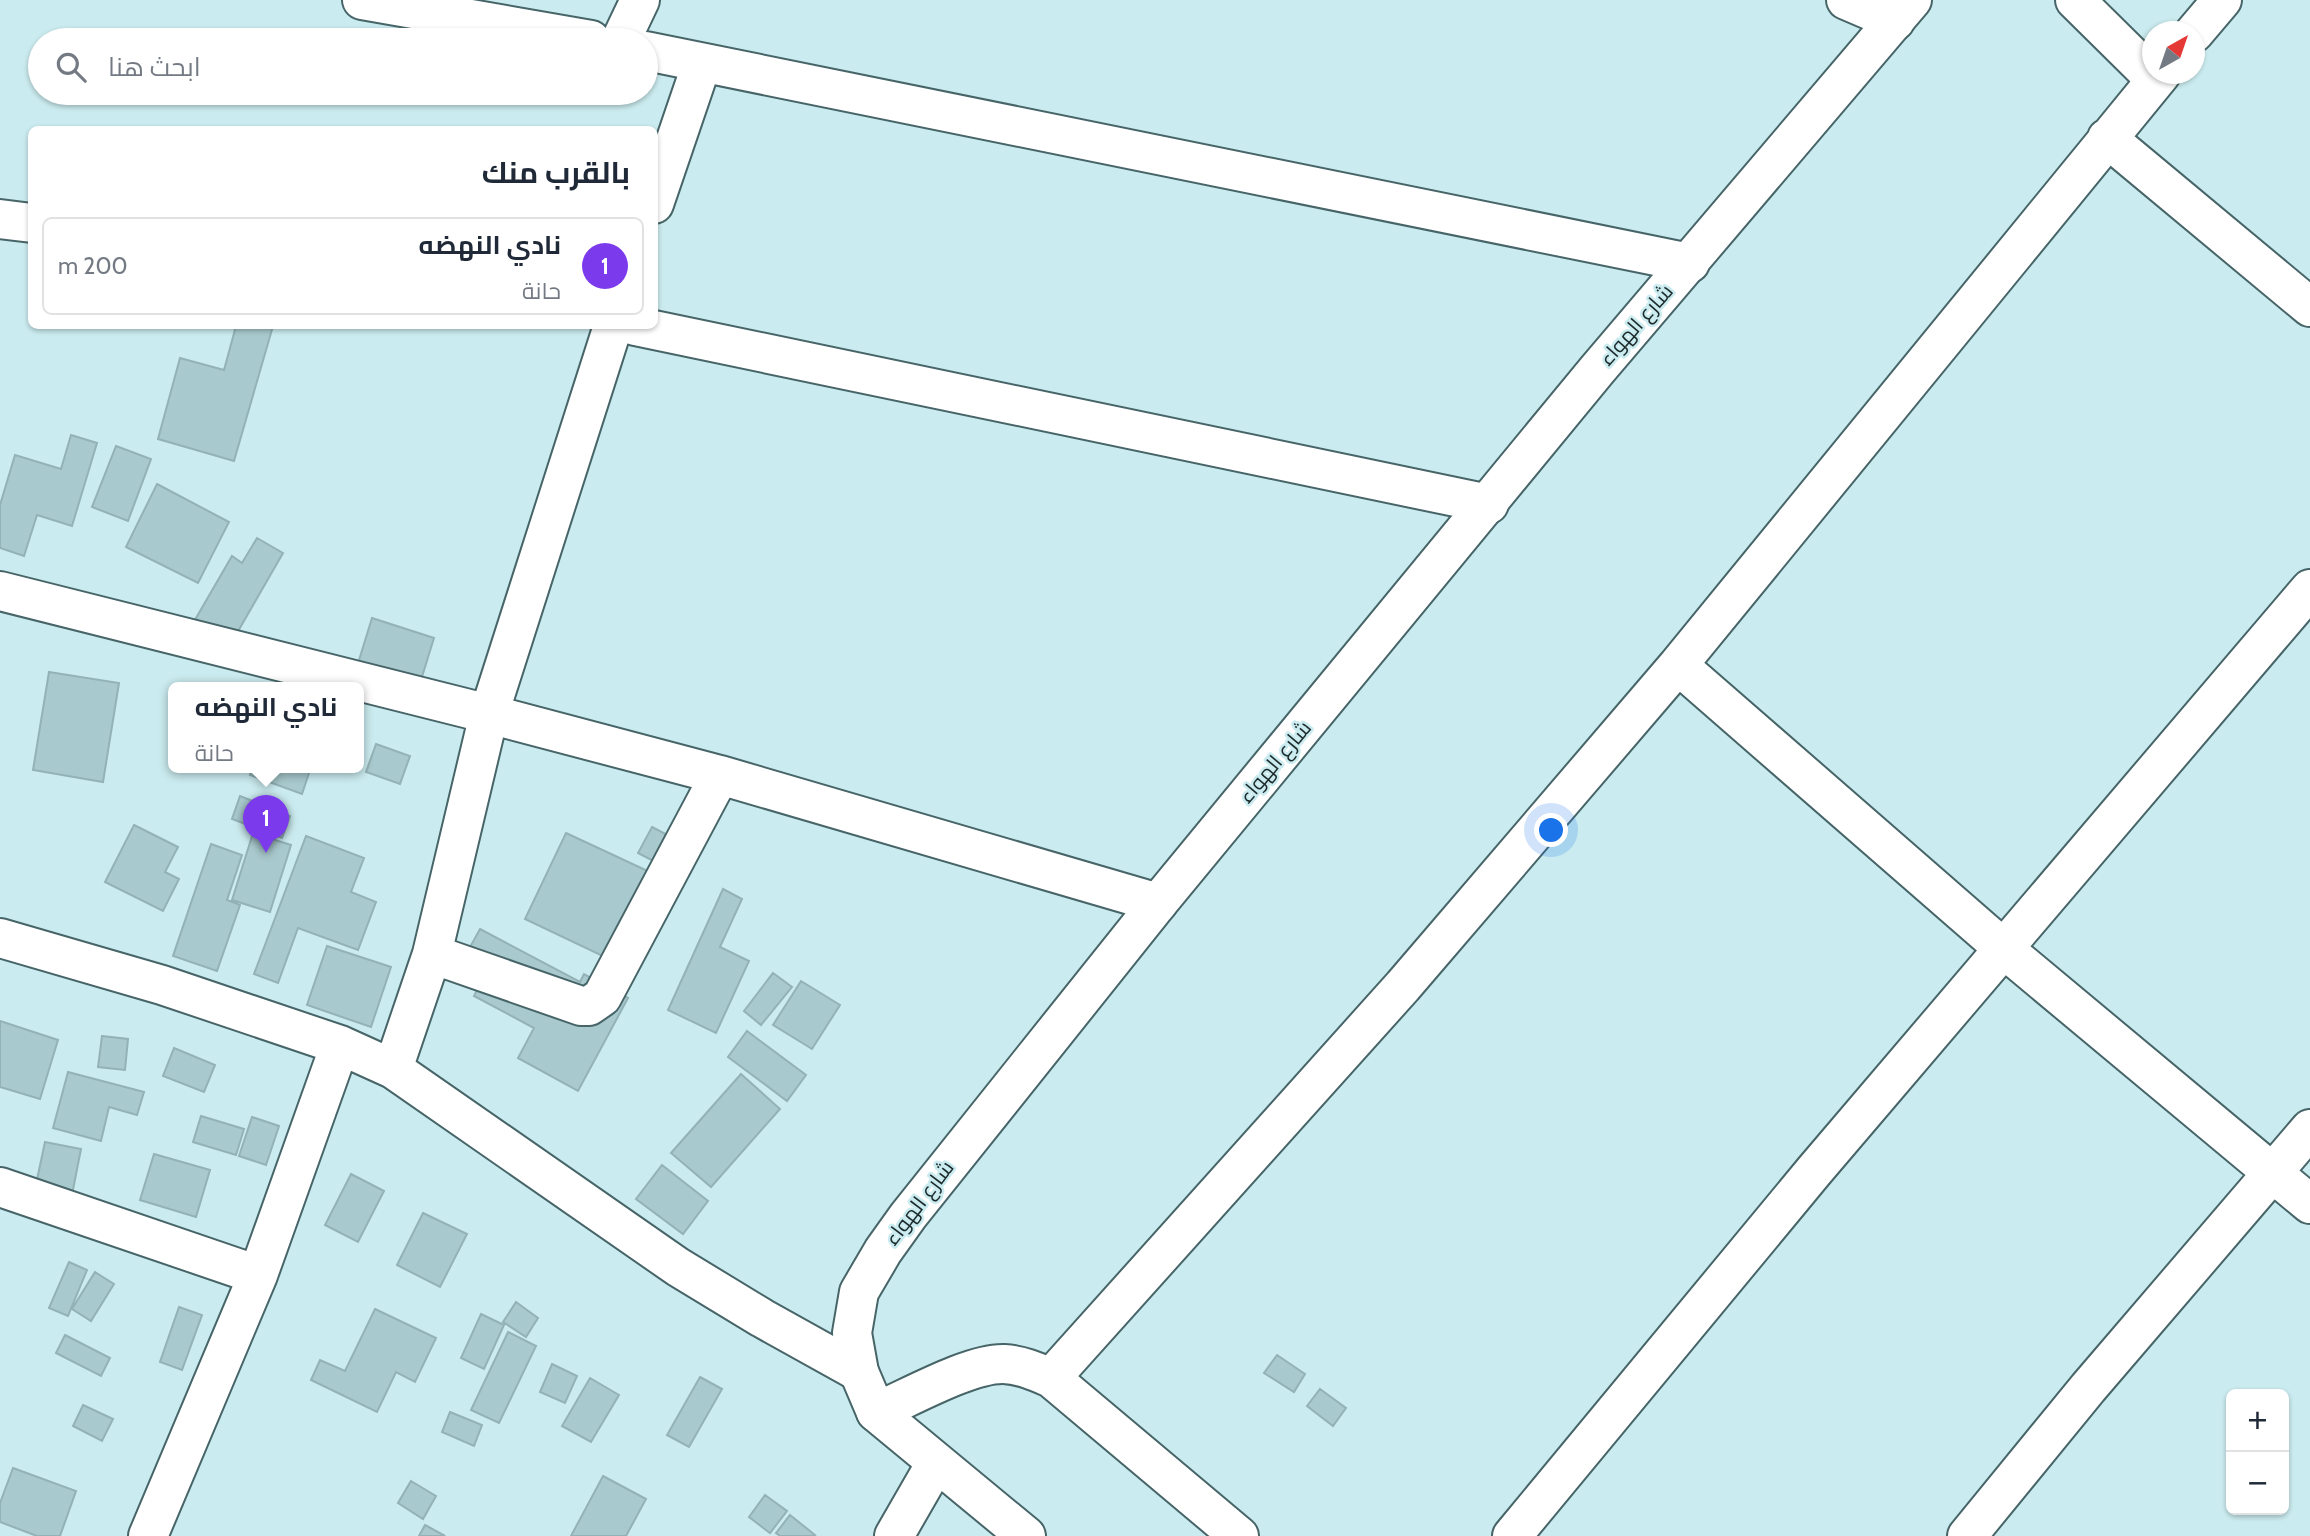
<!DOCTYPE html>
<html lang="ar">
<meta charset="utf-8">
<style>
body{margin:0;font-family:Cabin,Cairo,sans-serif;background:#f2f2f3;color:#1f2937;direction:rtl}
.controls{position:absolute;right:21px;bottom:21px;display:grid;overflow:hidden;border-radius:10px;box-shadow:0 2px 5px #0004}
.controls button{width:63px;height:63px;display:grid;place-items:center;padding:0;border:0;border-bottom:2px solid #e0e1e3;background:#fff;color:#1f2937;font:35px sans-serif}
.compass{position:absolute;left:2142px;top:21px;width:63px;height:63px;border-radius:50%;background:#fff;box-shadow:0 2px 5px #0004;rotate:40deg}
.you{position:absolute;left:1552px;top:831px;width:24px;height:24px;margin:-18px;border:5px solid #fff;border-radius:50%;background:#1a73e8;box-shadow:0 0 0 10px #1a73e833}
.badge{display:grid;place-items:center;width:46px;height:46px;border-radius:50%;background:#7c3aed;color:#fff;font-size:23px;font-weight:700}
.pin{position:absolute;translate:-50% -58px;filter:drop-shadow(0 2px 4px #0008)}
.pin::after{content:'';position:absolute;top:37px;width:24px;height:21px;background:inherit;clip-path:polygon(0 0,100% 0,50% 100%)}
.popup{position:absolute;left:168px;top:682px;width:196px;height:91px;box-sizing:border-box;display:grid;place-content:center;border-radius:10px;background:#fff;filter:drop-shadow(0 2px 5px #0005);font-size:23px;white-space:nowrap;color:#747a83}
.popup b{font-size:26px;color:#1f2937}
.popup::after{content:'';position:absolute;left:50%;top:100%;margin-left:-14px;border:14px solid transparent;border-top-color:#fff}
.list{margin:0;padding:0;list-style:none}
h2{display:flex;justify-content:space-between;align-items:center;height:91px;margin:0;padding:0 28px;font-size:30px}
h2 small{font-size:23px;font-weight:400;color:#747a83}
.list li{display:grid;grid-template-columns:46px 1fr auto;gap:21px;align-items:center;box-sizing:border-box;height:98px;margin:0 14px 14px;padding:0 14px;border:2px solid #e0e1e3;border-radius:10px}
.list b{display:block;font-size:26px;white-space:nowrap}
.list p{margin:0;font-size:23px;white-space:nowrap;color:#747a83}
.list em{font-size:23px;font-style:normal;color:#747a83}
.icon{flex:none;width:38px;height:38px;fill:none;stroke:currentColor;stroke-width:2;stroke-linecap:round;stroke-linejoin:round}
.map{position:relative;flex:none;width:2310px;height:1536px;overflow:hidden;direction:ltr}
.search{position:absolute;background:#fff;box-shadow:0 2px 5px #0004;left:28px;top:28px;width:630px;height:77px;display:flex;align-items:center;gap:18px;box-sizing:border-box;padding:0 24px;border-radius:38px;color:#747a83;font-size:26px}
.panel{position:absolute;background:#fff;box-shadow:0 2px 5px #0004;left:28px;top:126px;width:630px;height:203px;border-radius:10px;direction:rtl}
.map>svg:first-child{display:block}
</style>
<div class="map">
<svg width="2310" height="1536" viewBox="0 0 2310 1536">
<rect width="100%" height="100%" fill="#caebef"/>
<path fill="#a8c9cd" stroke="#92b2b6" stroke-width="2" d="M 236,326 L 273,326 L 234,461 L 158,439 L 180,358 L 224,370 Z
M 71,435 L 97,443 L 72,526 L 37,515 L 24,556 L 0,548 L 0,505 L 15,455 L 61,469 Z
M 116,446 L 151,459 L 128,521 L 92,507 Z
M 157,484 L 229,522 L 198,583 L 126,547 Z
M 257,538 L 283,553 L 229,647 L 192,625 L 232,556 L 242,563 Z
M 372,618 L 434,638 L 417,693 L 355,673 Z
M 49,672 L 119,683 L 103,782 L 33,770 Z
M 376,744 L 410,756 L 400,784 L 366,772 Z
M 253,767 L 311,767 L 302,794 L 250,775 Z
M 240,796 L 290,816 L 282,838 L 232,819 Z
M 134,825 L 178,847 L 165,872 L 179,879 L 163,911 L 105,882 Z
M 652,827 L 675,839 L 661,865 L 638,853 Z
M 253,833 L 291,845 L 270,912 L 232,900 Z
M 566,833 L 652,873 L 611,960 L 525,919 Z
M 306,836 L 364,858 L 351,892 L 376,902 L 358,950 L 298,928 L 278,983 L 254,974 Z
M 211,844 L 242,855 L 227,900 L 240,905 L 217,971 L 173,956 Z
M 723,889 L 742,899 L 720,947 L 749,961 L 716,1033 L 668,1010 Z
M 480,929 L 580,982 L 584,974 L 628,998 L 578,1091 L 518,1058 L 534,1028 L 474,996 L 477,990 L 453,978 Z
M 327,946 L 391,967 L 371,1027 L 307,1005 Z
M 773,973 L 792,987 L 761,1025 L 744,1011 Z
M 801,981 L 840,1005 L 812,1049 L 773,1025 Z
M 0,1021 L 58,1040 L 40,1099 L 0,1087 Z
M 747,1031 L 806,1075 L 787,1101 L 728,1057 Z
M 102,1036 L 128,1039 L 125,1070 L 98,1067 Z
M 174,1048 L 215,1065 L 204,1092 L 163,1076 Z
M 68,1072 L 144,1092 L 137,1115 L 109,1107 L 101,1141 L 53,1128 Z
M 741,1074 L 780,1109 L 711,1187 L 671,1153 Z
M 201,1116 L 244,1129 L 236,1155 L 193,1142 Z
M 252,1117 L 279,1126 L 266,1165 L 239,1156 Z
M 45,1142 L 81,1149 L 69,1210 L 32,1203 Z
M 154,1154 L 210,1170 L 196,1217 L 140,1200 Z
M 662,1165 L 708,1201 L 683,1234 L 636,1199 Z
M 351,1174 L 384,1191 L 358,1242 L 325,1225 Z
M 423,1213 L 467,1234 L 440,1287 L 397,1265 Z
M 69,1262 L 87,1270 L 68,1316 L 49,1308 Z
M 95,1272 L 114,1284 L 91,1321 L 72,1309 Z
M 516,1302 L 538,1318 L 526,1337 L 503,1322 Z
M 179,1307 L 202,1315 L 182,1370 L 160,1362 Z
M 375,1309 L 436,1338 L 415,1382 L 396,1372 L 377,1412 L 311,1380 L 320,1360 L 345,1371 Z
M 481,1314 L 504,1325 L 484,1369 L 461,1358 Z
M 508,1332 L 536,1346 L 499,1423 L 471,1410 Z
M 65,1335 L 110,1358 L 101,1376 L 56,1353 Z
M 1277,1355 L 1305,1374 L 1294,1392 L 1264,1373 Z
M 552,1364 L 577,1376 L 565,1403 L 540,1392 Z
M 700,1377 L 722,1389 L 689,1447 L 667,1435 Z
M 590,1378 L 619,1395 L 591,1442 L 562,1426 Z
M 1320,1389 L 1346,1408 L 1333,1426 L 1307,1406 Z
M 83,1405 L 113,1419 L 102,1441 L 73,1426 Z
M 450,1412 L 482,1425 L 474,1446 L 442,1432 Z
M 13,1468 L 76,1491 L 60,1536 L 37,1536 L 0,1522 L 0,1503 Z
M 603,1476 L 646,1499 L 626,1536 L 571,1536 Z
M 411,1481 L 436,1496 L 423,1519 L 398,1503 Z
M 765,1495 L 787,1511 L 770,1533 L 749,1517 Z
M 790,1515 L 815,1535 L 813,1536 L 780,1536 L 776,1533 Z
M 425,1525 L 445,1536 L 419,1536 Z"/>
<g fill="none" stroke-linecap="round" stroke-linejoin="round">
<defs>
<path id="minor" d="M 362,0 L 591,40
M 1846,0 L 1895,21
M 2075,0 L 2156,80
M 2194,33 L 2222,0
M 621,40 L 640,0
M 646,51 L 1690,263
M 2107,138 L 2310,307
M 654,204 L 702,63
M 0,219 L 32,223
M 635,326 L 1489,504
M 0,591 L 489,714 L 720,775 L 1158,903
M 1678,665 L 2004,949 L 2310,1204
M 0,938 L 162,985 L 340,1045 L 393,1069 L 678,1267 L 762,1318 L 859,1372
M 432,954 L 581,1006 L 589,1006 L 602,997 L 720,775
M 393,1069 L 432,954 L 489,714 L 613,326
M 0,1187 L 258,1275
M 1051,1378 L 1403,986 L 1678,665 L 2161,74
M 876,1412 C 909,1398 970,1363 1004,1364 C 1021,1365 1035,1371 1051,1378 L 1239,1536
M 148,1536 L 258,1275 L 340,1045
M 894,1536 L 936,1463
M 1512,1536 L 1814,1171 L 2310,589
M 1967,1536 L 2088,1388 L 2310,1129"/>
<path id="tertiary" d="M 1026,1536 L 876,1412 L 859,1372 L 852,1333 L 859,1292 L 883,1251 L 908,1216 L 1158,903 L 1597,370 L 1912,0"/>
</defs>
<use href="#minor" stroke="#476568" stroke-width="42"/>
<use href="#tertiary" stroke="#476568" stroke-width="42"/>
<use href="#minor" stroke="#fff" stroke-width="38"/>
<use href="#tertiary" stroke="#fff" stroke-width="38"/>
</g>
<g text-anchor="middle" stroke-width="5" stroke-linejoin="round" paint-order="stroke">
<g font-size="21" fill="#1c292a" stroke="#caebef">
<text transform="translate(1636 325) rotate(-49)" y="7">شارع الهواء</text>
<text transform="translate(1275 762) rotate(-50)" y="7">شارع الهواء</text>
<text transform="translate(919 1203) rotate(-53)" y="7">شارع الهواء</text>
</g>
</g>
</svg>
<div class="controls">
<button>+</button>
<button>−</button>
</div>
<svg class="compass" viewBox="-18 -18 36 36"><path d="M0-13l5 13h-10z" fill="#e53935"/><path d="M0 13l5-13h-10z" fill="#747a83"/></svg>
<div class="you"></div>
<div class="pin badge" style="left:266px;top:853px">1</div>
<div class="popup"><b>نادي النهضه</b>حانة</div>
<div class="search"><svg class="icon" aria-label="search" viewBox="0 0 24 24"><circle cx="10" cy="10" r="6"/><path d="M15 15l6 6"/></svg>ابحث هنا</div>
<section class="panel">
<h2>بالقرب منك<small></small></h2>
<ul class="list">
<li><span class="badge">1</span><div><b>نادي النهضه</b><p>حانة</p></div><em>200 m</em></li>
</ul>
</section>
</div>
